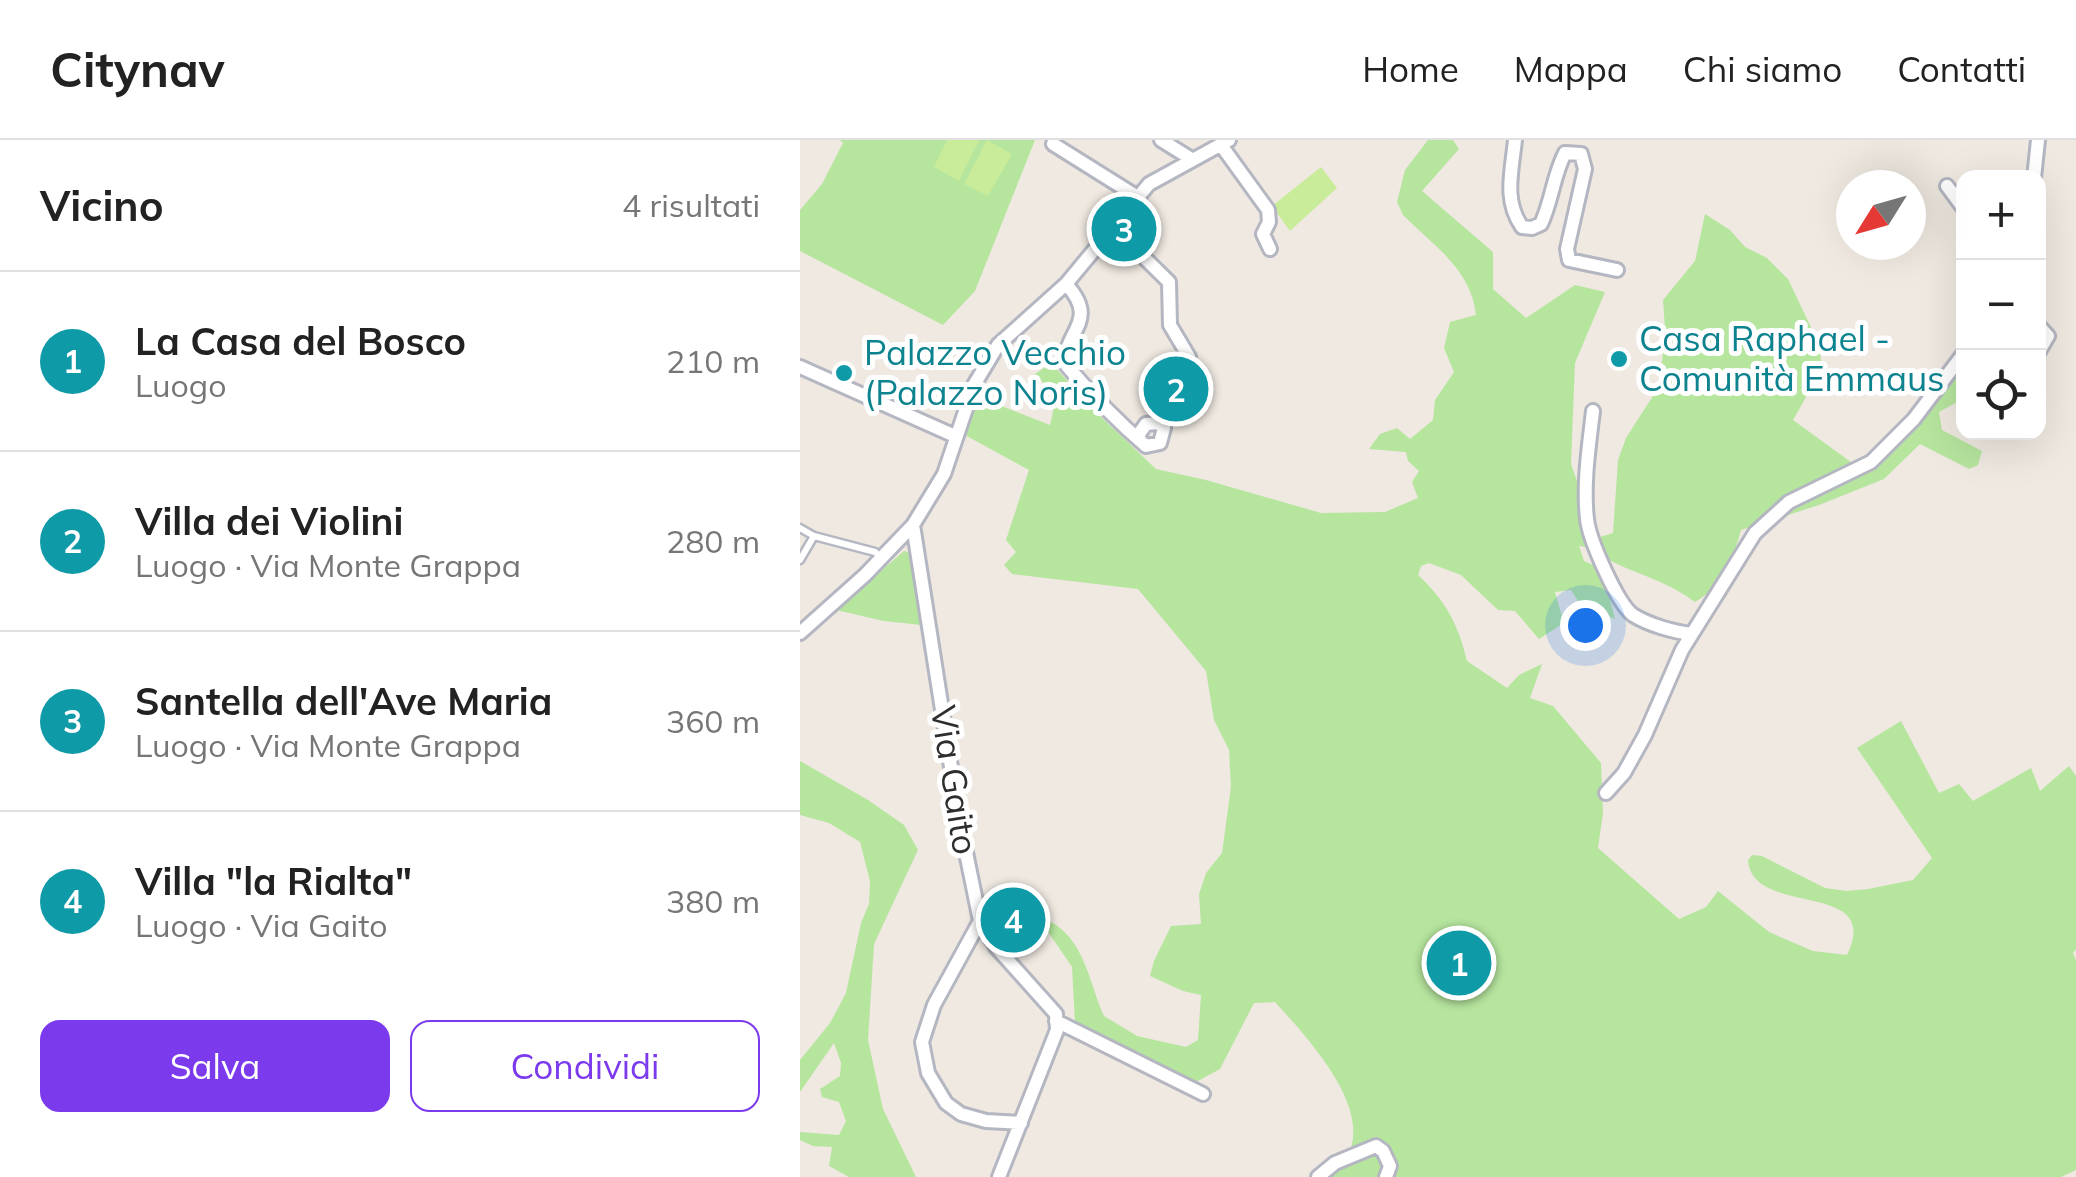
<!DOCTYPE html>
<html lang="it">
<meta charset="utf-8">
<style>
body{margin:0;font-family:Mulish,sans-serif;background:#f6f6f6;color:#222}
.controls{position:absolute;right:30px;top:30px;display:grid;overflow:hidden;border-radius:20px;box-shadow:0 10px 40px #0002}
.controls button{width:90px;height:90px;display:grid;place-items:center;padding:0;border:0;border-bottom:2px solid #e0e0e0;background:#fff;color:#222;font:50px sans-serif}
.compass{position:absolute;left:1036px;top:30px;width:90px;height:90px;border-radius:50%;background:#fff;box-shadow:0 10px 40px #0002;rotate:233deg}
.you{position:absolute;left:785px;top:485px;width:35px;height:35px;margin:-25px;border:8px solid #fff;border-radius:50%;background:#1a73e8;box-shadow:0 0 0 15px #1a73e833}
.badge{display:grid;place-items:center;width:65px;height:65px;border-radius:50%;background:#7c3aed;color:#fff;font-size:32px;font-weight:700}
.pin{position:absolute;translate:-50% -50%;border:5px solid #fff;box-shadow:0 2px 10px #0006}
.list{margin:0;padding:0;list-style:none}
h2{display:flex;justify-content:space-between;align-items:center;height:130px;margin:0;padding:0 40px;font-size:42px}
h2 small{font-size:32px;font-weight:400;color:#767676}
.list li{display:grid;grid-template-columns:65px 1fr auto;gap:30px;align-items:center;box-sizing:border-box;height:180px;padding:0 40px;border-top:2px solid #e0e0e0}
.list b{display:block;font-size:38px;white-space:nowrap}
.list p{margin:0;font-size:32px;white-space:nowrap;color:#767676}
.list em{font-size:32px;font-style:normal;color:#767676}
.actions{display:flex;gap:20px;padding:30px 40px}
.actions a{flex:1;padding:22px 0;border:2px solid #7c3aed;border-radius:20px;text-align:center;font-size:35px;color:#7c3aed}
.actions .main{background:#7c3aed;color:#fff}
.icon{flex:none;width:55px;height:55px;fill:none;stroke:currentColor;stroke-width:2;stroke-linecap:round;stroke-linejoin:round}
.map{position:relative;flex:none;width:1276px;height:1037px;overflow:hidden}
header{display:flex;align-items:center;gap:60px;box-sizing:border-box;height:140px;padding:0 50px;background:#fff;border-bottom:2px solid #e0e0e0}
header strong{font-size:48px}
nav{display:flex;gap:55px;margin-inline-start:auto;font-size:35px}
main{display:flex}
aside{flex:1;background:#fff}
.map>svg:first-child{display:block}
</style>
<header>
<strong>Citynav</strong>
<nav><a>Home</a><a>Mappa</a><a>Chi siamo</a><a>Contatti</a></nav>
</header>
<main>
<aside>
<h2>Vicino<small>4 risultati</small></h2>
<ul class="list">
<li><span class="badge" style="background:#0f9aa8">1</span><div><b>La Casa del Bosco</b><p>Luogo</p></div><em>210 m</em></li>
<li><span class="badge" style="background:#0f9aa8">2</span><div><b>Villa dei Violini</b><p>Luogo · Via Monte Grappa</p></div><em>280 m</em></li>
<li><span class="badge" style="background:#0f9aa8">3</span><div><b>Santella dell'Ave Maria</b><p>Luogo · Via Monte Grappa</p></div><em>360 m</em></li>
<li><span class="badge" style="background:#0f9aa8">4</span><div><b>Villa &quot;la Rialta&quot;</b><p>Luogo · Via Gaito</p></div><em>380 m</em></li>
</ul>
<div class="actions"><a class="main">Salva</a><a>Condividi</a></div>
</aside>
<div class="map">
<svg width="1276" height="1037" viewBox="0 0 1276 1037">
<rect width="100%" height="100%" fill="#efe9e1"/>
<path fill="#b6e59e" d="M 40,0 L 235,0 L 175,151 L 143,185 L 0,111 L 0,70 L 22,44 L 43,3 Z
M 628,0 L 653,0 L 659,9 L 622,51 L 693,112 L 693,149 L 726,178 L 775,145 L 805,152 L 775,223 L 771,324 L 797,398 L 813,393 L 818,320 L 826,298 L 860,245 L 865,189 L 863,160 L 895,121 L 905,74 L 930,90 L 945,107 L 967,118 L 988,139 L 1019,204 L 1022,229 L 993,280 L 1055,325 L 1086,316 L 1158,231 L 1161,233 L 1163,259 L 1139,272 L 1142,290 L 1182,311 L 1178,325 L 1169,329 L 1120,304 L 1084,339 L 1019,365 L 941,390 C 932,422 924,445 895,462 C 870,443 843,436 815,423 C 802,417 793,407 779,406 L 784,421 L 802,429 L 815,479 L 780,464 L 771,450 L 755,452 L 764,483 L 739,499 L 715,471 L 698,470 L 661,435 L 629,423 L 621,426 L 618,435 C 646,461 658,484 667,521 L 707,548 L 719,535 L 742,524 L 730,558 L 753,566 L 801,623 L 803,673 L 798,708 L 879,779 L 906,767 L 918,751 L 969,792 L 1013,811 L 1047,815 C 1084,738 952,779 948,720 L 952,715 L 962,716 L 1025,748 L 1047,751 L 1068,749 L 1113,740 L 1132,718 L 1057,608 L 1101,581 L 1139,653 L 1159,644 L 1173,661 L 1231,628 L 1240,651 L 1269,626 L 1276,636 L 1276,809 L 1273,813 L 1276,820 L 1276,1030 L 1261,1037 L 531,1037 C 539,1027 550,1015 552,1004 C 563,957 505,895 475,862 L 454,863 L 420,929 L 383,949 L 275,882 L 272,827 L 238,777 C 283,789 288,840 304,876 L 337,896 L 386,907 L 398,900 L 401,855 L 383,851 L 350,836 L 354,821 L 371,786 L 401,784 L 399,754 L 406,733 L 422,713 L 431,647 L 429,610 L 414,580 L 406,531 L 338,449 L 212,434 L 204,425 L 216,412 L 206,400 L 229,330 L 163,294 L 175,264 L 181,258 L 250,285 C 257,257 254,254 235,234 L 251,223 L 299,275 L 356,329 L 406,340 L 521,373 L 585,372 L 618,358 L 612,342 L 619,331 L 608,321 L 606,312 L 569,309 L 580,294 L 597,288 L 610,299 L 633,280 L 635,260 L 654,232 L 644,208 L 650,182 L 676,175 C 671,129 634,106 603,75 L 597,62 L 605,30 Z
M 104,411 L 111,413 L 122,485 L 84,481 L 36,470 Z
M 0,621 L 68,660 L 104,685 L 118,710 L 74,804 L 68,900 L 83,969 L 116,1037 L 49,1037 L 29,1026 L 32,1007 L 13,1006 L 0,1000 L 0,992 L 39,995 L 46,981 L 39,962 L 22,957 L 20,949 L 40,936 L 41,923 L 34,903 L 0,952 L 0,920 L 30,883 L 46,853 L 61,783 L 69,764 L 70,741 L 60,702 L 29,683 L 0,675 Z"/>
<path fill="#c9ec9a" d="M 147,0 L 179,0 L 159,41 L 134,27 Z
M 187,0 L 212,14 L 188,56 L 164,44 Z
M 521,27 L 537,48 L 490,91 L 472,66 Z"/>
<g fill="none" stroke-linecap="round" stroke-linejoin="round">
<defs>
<path id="service" d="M 0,388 L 14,396 L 75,412 L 82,418
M 0,420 L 14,396"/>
<path id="minor" d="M 361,0 L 393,20
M 715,0 C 712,31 703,60 722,87 L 732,88 L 741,84 C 752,61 753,36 765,13 L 781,14 L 785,29 L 767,109 L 769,120 L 817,130
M 253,4 L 336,56
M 421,5 L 468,70 L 469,82 L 463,94 L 470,109
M 1234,38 L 1238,0
M 1147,46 L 1164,69
M 312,86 L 369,142 L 370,185 L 389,217 L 391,239
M 266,144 C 302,183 260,192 267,226 C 291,254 318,282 346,306 L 360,303 L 364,288 L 358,283 L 346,284 L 339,294 L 339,300
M 1238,185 L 1248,196 L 1238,213
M 0,227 L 155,296
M 793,271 C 789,306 783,343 787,379 C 789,399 817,463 833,475 C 849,485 874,492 892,494
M 113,385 L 159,678 L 180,781 L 196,807 L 256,874 L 257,890 L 199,1037
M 0,493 L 65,435 L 113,385 L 144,334 L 174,245 L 198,205 L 266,144 L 349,44 L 429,0
M 806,653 L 824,633 L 845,595 L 882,510 L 955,393 L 989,362 L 1071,322 L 1114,279 L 1164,213
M 180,781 L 134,865 L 122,902 L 128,933 L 146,963 L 161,974 L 186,981 L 221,983
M 256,881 L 403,954
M 518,1037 L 535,1023 L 576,1006 L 583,1011 L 590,1026 L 586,1037"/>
</defs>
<use href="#service" stroke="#b4b7c1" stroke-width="11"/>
<use href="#minor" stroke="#b4b7c1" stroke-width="18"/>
<use href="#service" stroke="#fff" stroke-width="6"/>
<use href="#minor" stroke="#fff" stroke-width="12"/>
</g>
<g fill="#0f9aa8" stroke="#fff" stroke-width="4">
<circle cx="819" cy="219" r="10"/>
<circle cx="44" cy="233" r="10"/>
</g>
<g text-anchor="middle" stroke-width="10" stroke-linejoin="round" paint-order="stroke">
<g font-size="35" fill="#0d838f" stroke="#fff" text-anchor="start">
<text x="839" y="211">Casa Raphael -<tspan x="839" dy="40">Comunità Emmaus</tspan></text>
<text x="64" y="225">Palazzo Vecchio<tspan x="64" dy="40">(Palazzo Noris)</tspan></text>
</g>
<g font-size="35" fill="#2e2e2e" stroke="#fff">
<text transform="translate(154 640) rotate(81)" y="12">Via Gaito</text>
</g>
</g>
</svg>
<div class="controls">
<button>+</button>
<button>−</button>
<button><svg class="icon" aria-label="locate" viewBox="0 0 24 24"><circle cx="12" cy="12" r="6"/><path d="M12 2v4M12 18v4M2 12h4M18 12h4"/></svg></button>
</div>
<svg class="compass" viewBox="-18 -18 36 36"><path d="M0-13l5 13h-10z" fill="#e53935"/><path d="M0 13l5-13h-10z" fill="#767676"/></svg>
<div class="you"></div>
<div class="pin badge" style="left:659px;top:823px;background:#0f9aa8">1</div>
<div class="pin badge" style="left:376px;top:249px;background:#0f9aa8">2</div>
<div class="pin badge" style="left:324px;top:89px;background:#0f9aa8">3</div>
<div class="pin badge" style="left:213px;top:780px;background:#0f9aa8">4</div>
</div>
</main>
